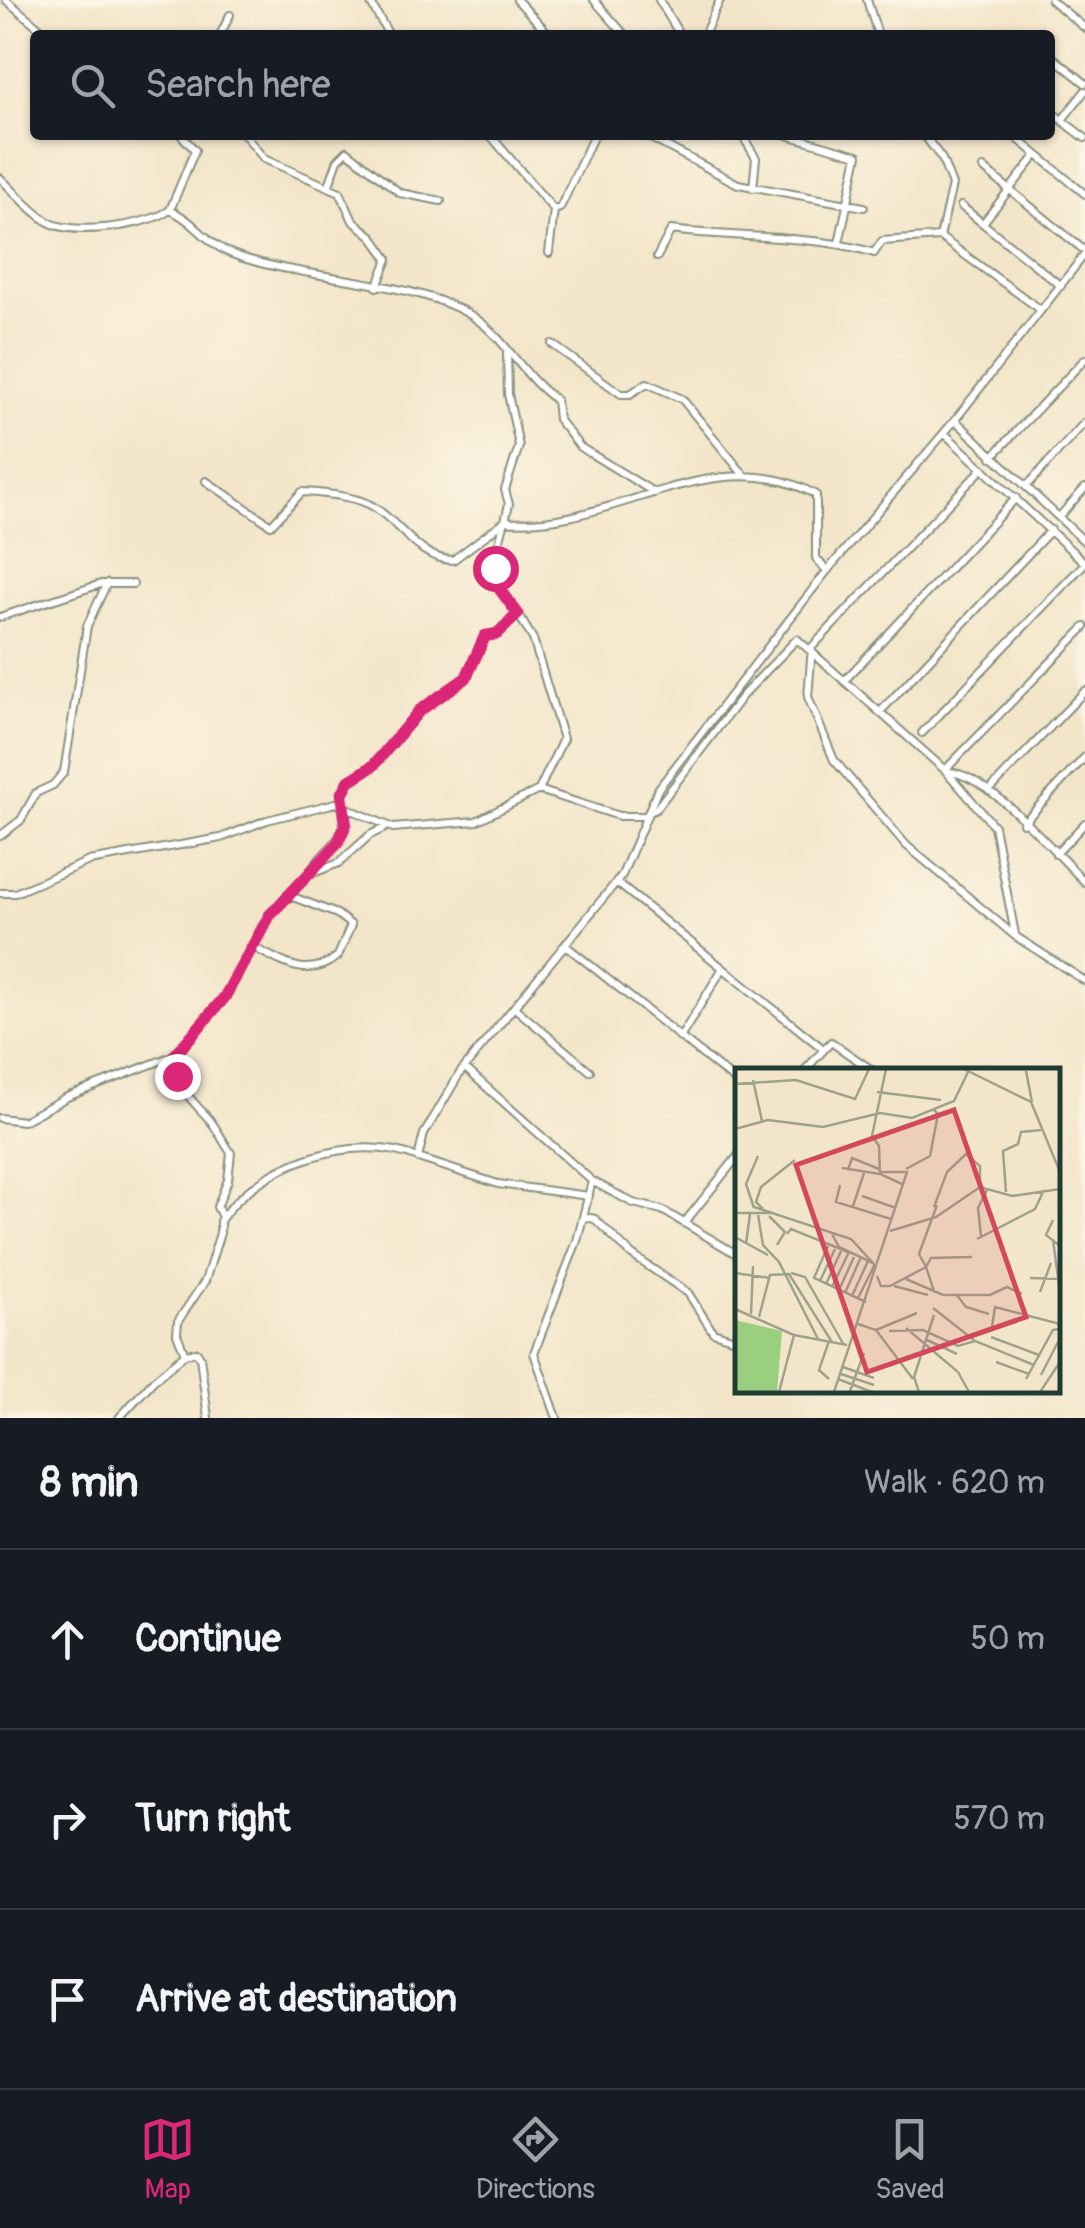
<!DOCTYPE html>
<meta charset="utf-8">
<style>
body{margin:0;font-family:Pangolin,sans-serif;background:#242831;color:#f1f3f6}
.stop{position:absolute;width:30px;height:30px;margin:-22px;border:8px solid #db2777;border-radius:50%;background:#fff}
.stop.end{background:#db2777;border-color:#fff;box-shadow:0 2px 10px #0008}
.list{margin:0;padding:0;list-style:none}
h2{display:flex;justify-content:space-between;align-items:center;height:130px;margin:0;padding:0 40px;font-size:42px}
h2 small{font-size:32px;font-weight:400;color:#9ea1a6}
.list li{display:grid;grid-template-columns:65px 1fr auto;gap:30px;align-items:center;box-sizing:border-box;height:180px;padding:0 40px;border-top:2px solid #363941}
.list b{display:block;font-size:38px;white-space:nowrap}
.list em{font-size:32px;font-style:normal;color:#9ea1a6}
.icon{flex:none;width:55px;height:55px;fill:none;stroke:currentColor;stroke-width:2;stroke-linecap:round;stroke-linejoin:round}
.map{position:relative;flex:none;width:1085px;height:1418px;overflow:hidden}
.search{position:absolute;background:#171b24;box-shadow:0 2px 8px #0004;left:30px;right:30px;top:30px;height:110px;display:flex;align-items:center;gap:25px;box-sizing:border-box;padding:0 35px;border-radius:10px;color:#9ea1a6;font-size:38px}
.sheet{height:670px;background:#171b24}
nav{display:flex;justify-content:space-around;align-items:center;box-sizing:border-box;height:140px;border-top:2px solid #363941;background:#171b24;font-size:28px;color:#9ea1a6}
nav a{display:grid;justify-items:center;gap:5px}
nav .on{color:#db2777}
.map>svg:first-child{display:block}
</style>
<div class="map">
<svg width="1085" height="1418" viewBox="0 0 1085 1418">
<rect width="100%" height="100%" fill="#fcf5e5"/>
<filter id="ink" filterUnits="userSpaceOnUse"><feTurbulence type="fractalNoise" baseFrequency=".01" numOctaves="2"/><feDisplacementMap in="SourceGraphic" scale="20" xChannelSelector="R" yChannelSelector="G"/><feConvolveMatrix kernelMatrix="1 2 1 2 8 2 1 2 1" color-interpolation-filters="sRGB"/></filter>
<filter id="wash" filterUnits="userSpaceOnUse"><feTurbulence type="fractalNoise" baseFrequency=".0048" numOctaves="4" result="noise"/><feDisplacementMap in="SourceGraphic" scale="40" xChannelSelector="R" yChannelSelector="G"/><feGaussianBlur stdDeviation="2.25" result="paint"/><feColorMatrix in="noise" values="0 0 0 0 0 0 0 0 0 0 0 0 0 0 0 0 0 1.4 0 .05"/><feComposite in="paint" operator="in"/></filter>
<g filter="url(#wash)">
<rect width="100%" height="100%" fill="#f3e5c9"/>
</g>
<g filter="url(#ink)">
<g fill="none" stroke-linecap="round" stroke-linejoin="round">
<defs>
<path id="street" d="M 6,0 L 48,35
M 369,0 L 389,35
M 517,0 L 550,35
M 594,0 L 625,35
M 659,0 L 680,35
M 867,0 L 878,35
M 1051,0 L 1085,28
M 220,35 L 230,15
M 704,35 L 720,0
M 1050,55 L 1085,83
M 1050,111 L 1085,138
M 1062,120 L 1085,91
M 245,135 L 264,159 L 340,192 L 353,221 L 371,235 L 388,259 L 377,287
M 490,135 L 554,210 L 549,253
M 645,135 L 738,184 L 864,207
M 742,135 L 756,158 L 753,188
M 787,135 L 858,155 L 839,243
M 924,135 L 942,159 L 952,185 L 940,237 L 1041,310
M 1013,135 L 1085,194
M 983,168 L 1085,251
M 0,178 C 14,191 30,210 47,221 C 71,237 147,226 170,210 C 194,220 208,245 232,254 C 302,281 415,278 475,318 C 507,340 523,377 556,400 L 558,419 L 580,447 L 655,493
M 329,185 L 338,160 L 347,151 L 400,193 L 441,201
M 961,206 L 1061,286
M 170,210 L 195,150 L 181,135
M 554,210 L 560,208 L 594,135
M 983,223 L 1035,157
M 657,257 L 671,230 C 731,238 820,235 874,253 L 882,241 L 940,237
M 552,344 L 621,394 L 630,394 L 647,383 L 682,399 L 744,475
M 955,420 L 1085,542
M 944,433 L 1085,563
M 992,457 L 1085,359
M 983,468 L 812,647 L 808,697 L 834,760 L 906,845 L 1015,936 L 1085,981
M 206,481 L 271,525 L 302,492 C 321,493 357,496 374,507 C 400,523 419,560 453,560 L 505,521 L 509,504 L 505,490 L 519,446 L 508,394 L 507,352
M 1026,487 L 1085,422
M 1059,517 L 1085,488
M 518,614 L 533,639 L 563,739 L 539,790
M 0,617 L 101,584 L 133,584
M 845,680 L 1016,498
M 880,712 L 1051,530
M 922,733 L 1085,563
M 945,770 L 1085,627
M 948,772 C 988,773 1056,854 1085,882
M 989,791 L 1085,691
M 649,812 L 656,809 L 743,695 L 797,639 L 945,770 L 994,826 L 1015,934
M 1023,823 L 1085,757
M 0,836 L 21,820 L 36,793 L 53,785 L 64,772 L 87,626 L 107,583
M 1056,854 L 1085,823
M 308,875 C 327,841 353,845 341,796 L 349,781 L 373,766 L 419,711 L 466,678 L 485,636 L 497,633 L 518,614 L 490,576 L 505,521 C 611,532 713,437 816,495 L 816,558 L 827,571
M 616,882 L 822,1048
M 0,893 L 15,893 L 89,861 L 221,838 L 267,820 L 336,803 L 393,828 L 476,821 L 539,790 L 619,816 L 647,816
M 565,945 L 738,1083
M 253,947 C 283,962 307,981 338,956 L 351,925 L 337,914 L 288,895
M 516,1009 L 590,1071
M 680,1038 L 723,968
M 175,1056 C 171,1084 193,1101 209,1119 C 214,1124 226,1146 231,1153 L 228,1180 L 217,1207 L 222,1217
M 465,1068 L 592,1181 L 577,1241 L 534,1353 L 557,1418
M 805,1070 L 831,1042 L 872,1070
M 0,1118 L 23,1121 L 67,1097 L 175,1055 L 225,997 L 269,915 L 308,875 L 339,863 L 370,835 L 385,828
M 592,1181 L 633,1203 L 662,1210 L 738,1255
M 589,1196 L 498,1184 L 418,1158 L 424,1134 L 460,1073 L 622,875 L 658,789 L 827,571 L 955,420 L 1085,254
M 585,1217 L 595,1219 L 632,1255 L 688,1293 L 713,1332 L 738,1340
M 685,1222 L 738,1156
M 185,1354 L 197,1352 L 200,1357 L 208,1418
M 119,1418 L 154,1380 L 185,1354 L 177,1334 L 178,1321 L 205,1281 L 220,1233 L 220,1221 C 257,1165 354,1130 418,1158"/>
</defs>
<use href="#street" stroke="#89917e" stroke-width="10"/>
<use href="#street" stroke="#fff" stroke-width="6"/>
</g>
</g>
<g fill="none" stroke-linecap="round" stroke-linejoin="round" filter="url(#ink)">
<path stroke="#db2777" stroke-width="12" d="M 177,1076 L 175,1055 L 224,998 L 270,915 L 338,843 L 346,824 L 342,794 L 349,781 L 373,766 L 419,711 L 466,678 L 485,636 L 497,634 L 518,614 L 490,576 L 495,568"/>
</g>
<g transform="translate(735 1068)">
<rect width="325" height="325" fill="#f3e5c9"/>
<path d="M 0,252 L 47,263 L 42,324 L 0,324 Z" fill="#9acf80"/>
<path fill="none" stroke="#9ea28d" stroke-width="2.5" d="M 151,1 L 137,68 L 144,78 L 145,106 L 169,117M 229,1 L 296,34 L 325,104M 291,3 L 297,34M 18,12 L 27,53M 0,16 L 61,12 L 120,31 L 134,1M 142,24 L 206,32M 0,61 L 33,52 L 88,59 L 145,45 L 177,50 L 219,33 L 233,4M 107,100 L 145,106M 171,101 L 195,88 L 203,46 L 198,41M 113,102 L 117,90 L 144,101M 105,117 L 101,134 L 156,151M 271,124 L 268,83 L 283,76 L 286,64 L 306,62M 127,128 L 161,140M 118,138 L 129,105M 19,139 L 116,171 L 139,196M 199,139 L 212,104 L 231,86 L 245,98 L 245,119M 19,140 L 11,116 L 23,88M 28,141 L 21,134 L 26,119 L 60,92M 0,145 L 35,145M 23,147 L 28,177 L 44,194 L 83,271M 34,148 L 50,164 L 42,177M 318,152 L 311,167 L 325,178M 155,163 L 201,149 L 245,119 L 277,128 L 325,121M 52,166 L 56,161 L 113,184M 97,166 L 104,179 L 138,195M 246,168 L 243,140 L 252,122M 0,169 L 33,187M 242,171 L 300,141 L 309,122M 318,172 L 325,224M 11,176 L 15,146M 93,178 L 79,210 L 131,234M 0,205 L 35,210M 56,205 L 70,209 L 109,277M 142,208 L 146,218 L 155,218 L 191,199 L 184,186 L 202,137M 295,210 L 325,211M 171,211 L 208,227 L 255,227 L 272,219 L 287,226M 85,213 L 100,181M 91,216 L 106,183M 159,218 L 193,227M 97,219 L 114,184M 104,222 L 119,189M 199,223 L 191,199 L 196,190 L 237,189M 305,224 L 316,195M 110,225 L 126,189M 221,226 L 231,239 L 254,246M 117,228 L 133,193M 123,230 L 140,196M 198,240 L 240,273 L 299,297M 0,241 L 59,267 L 44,324M 16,246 L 18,198M 24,249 L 35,207 L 54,206 L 97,274M 123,256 L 141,262 L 178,311M 257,259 L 260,239 L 325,256M 171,260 L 223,304 L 234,324M 141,262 L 182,245M 154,263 L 188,262 L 223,278 L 240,273M 59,267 L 112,277M 256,269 L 304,287M 190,271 L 222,286M 261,294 L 294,306M 108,299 L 139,310M 106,306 L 139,317M 306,307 L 323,274M 94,311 L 84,302 L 94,273M 103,311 L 137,324M 291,311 L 318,262 L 325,261M 115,323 L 129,285M 99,324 L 172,104 L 144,104M 184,324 L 179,309 L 199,247M 305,324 L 325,294"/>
<path fill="#d1495b" fill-opacity="0.15" stroke="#d1495b" stroke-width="5" d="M 219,42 L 291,249 L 132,304 L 61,97 Z"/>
<rect width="325" height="325" fill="none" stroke="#1f3d34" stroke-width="5"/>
</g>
</svg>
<div class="stop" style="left:495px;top:568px"></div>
<div class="stop end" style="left:177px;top:1076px"></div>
<div class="search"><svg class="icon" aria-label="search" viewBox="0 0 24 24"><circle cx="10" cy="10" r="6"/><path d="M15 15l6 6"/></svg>Search here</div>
</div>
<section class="sheet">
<h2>8 min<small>Walk · 620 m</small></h2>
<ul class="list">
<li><svg class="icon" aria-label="ahead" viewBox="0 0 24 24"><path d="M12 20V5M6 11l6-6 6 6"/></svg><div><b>Continue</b></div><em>50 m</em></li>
<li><svg class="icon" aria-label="right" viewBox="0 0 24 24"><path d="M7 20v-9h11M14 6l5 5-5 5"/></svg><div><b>Turn right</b></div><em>570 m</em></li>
<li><svg class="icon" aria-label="arrive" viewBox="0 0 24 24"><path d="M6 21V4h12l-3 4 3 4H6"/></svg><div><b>Arrive at destination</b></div></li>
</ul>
</section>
<nav>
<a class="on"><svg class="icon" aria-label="map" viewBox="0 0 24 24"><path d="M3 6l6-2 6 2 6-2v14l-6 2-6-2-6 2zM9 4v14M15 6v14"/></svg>Map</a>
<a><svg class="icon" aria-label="directions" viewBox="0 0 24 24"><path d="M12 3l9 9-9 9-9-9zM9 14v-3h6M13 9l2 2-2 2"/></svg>Directions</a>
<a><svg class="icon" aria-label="saved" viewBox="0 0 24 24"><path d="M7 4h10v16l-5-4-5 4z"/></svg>Saved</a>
</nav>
